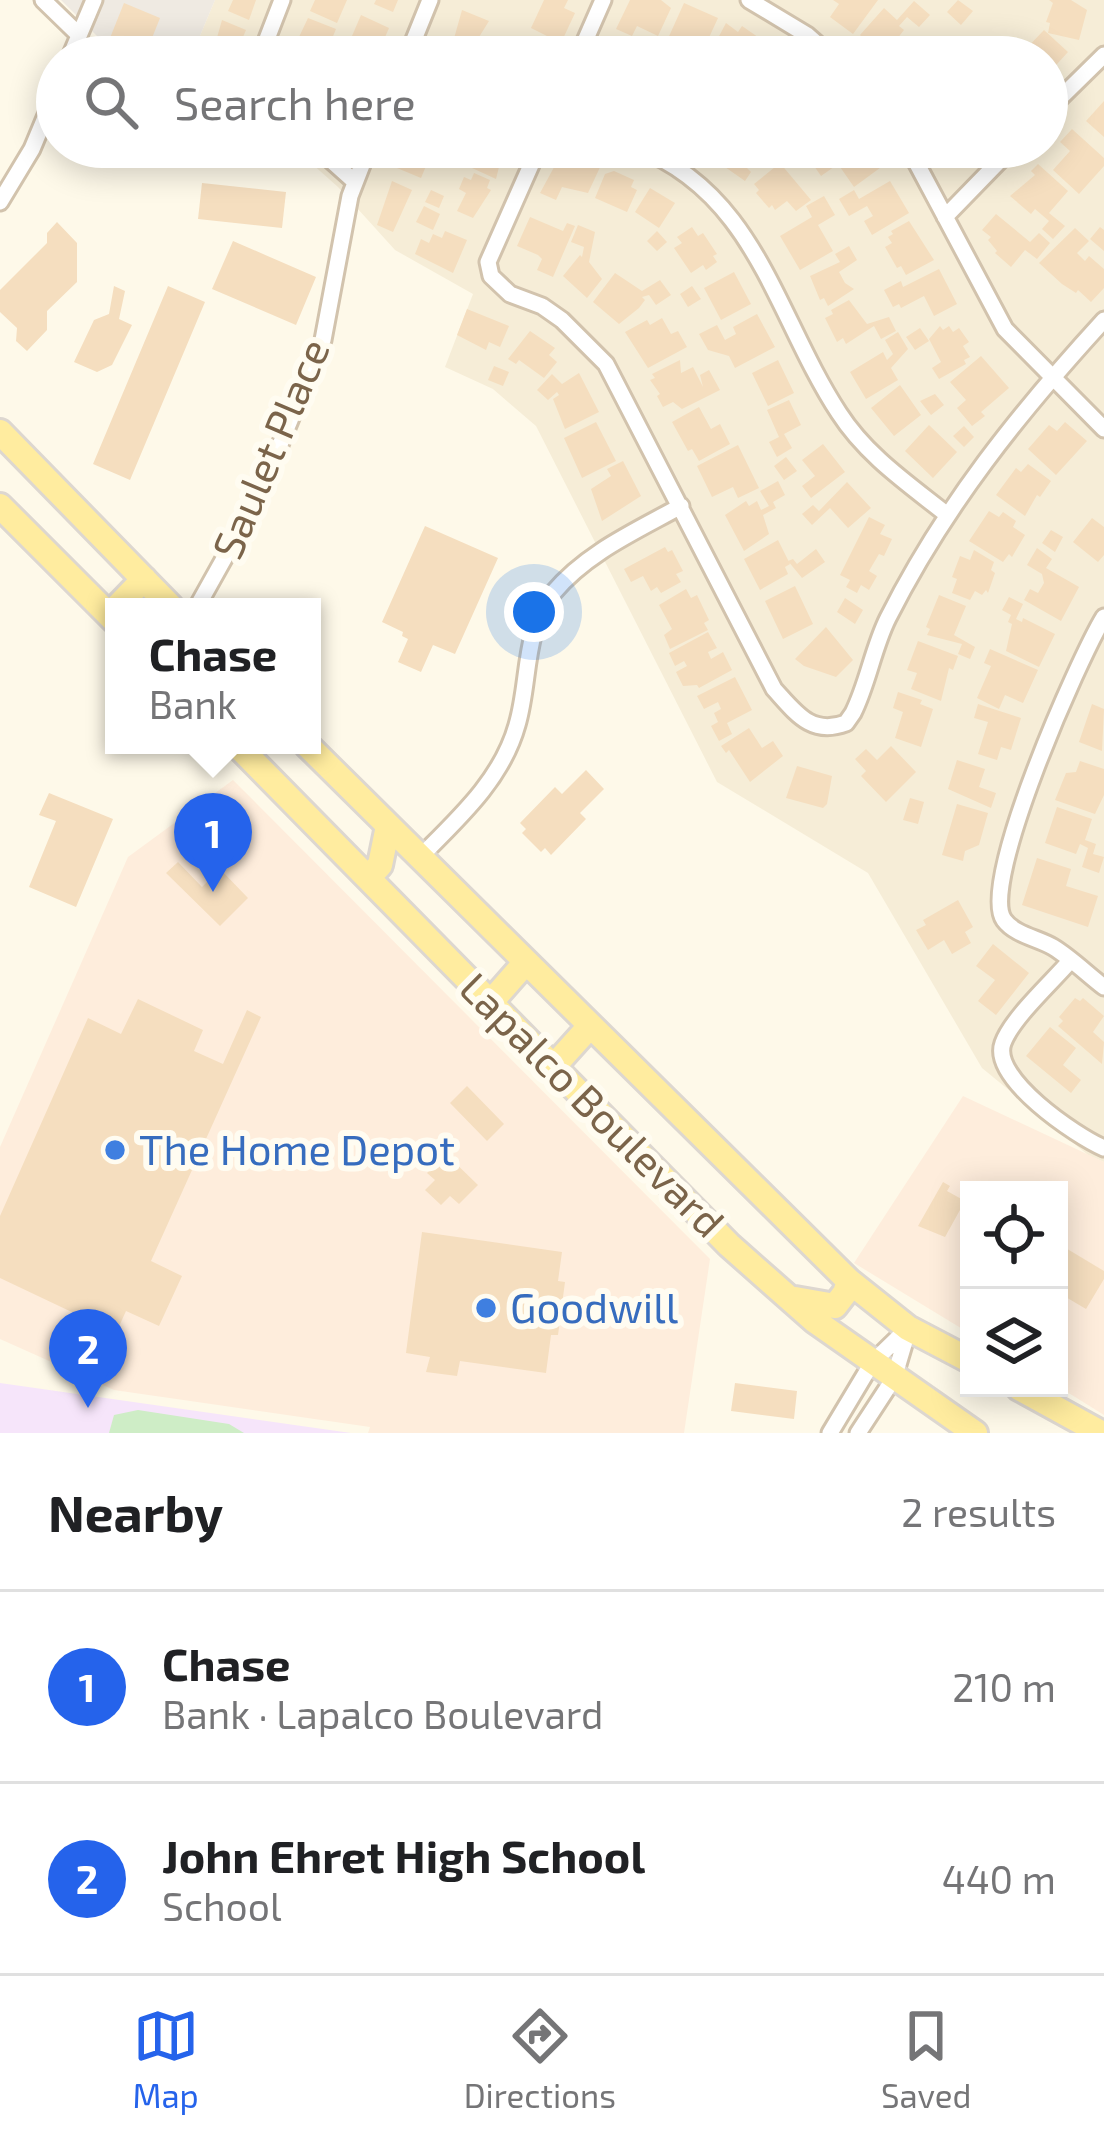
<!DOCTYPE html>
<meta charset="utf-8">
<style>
body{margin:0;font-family:"Exo 2",sans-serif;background:#f6f6f6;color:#202124}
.controls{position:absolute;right:36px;bottom:36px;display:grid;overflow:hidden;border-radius:0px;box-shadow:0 6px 30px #0003}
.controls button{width:108px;height:108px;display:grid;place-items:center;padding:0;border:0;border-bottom:3px solid #e0e0e0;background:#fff;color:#202124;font:60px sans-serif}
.you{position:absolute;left:534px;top:612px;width:42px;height:42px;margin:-30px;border:9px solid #fff;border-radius:50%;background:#1a73e8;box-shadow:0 0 0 18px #1a73e833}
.badge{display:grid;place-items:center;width:78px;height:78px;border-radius:50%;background:#2563eb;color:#fff;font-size:39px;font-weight:700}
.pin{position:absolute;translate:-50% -99px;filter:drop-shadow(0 3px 6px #0008)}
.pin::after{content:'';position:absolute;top:63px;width:42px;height:36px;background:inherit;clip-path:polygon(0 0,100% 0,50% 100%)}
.popup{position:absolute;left:105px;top:598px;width:216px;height:156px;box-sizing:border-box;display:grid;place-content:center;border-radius:0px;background:#fff;filter:drop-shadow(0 3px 9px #0005);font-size:39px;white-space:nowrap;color:#757577}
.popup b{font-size:45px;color:#202124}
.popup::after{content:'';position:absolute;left:50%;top:100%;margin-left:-24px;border:24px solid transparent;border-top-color:#fff}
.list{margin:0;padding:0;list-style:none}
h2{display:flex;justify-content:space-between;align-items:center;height:156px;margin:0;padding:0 48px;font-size:51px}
h2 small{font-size:39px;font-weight:400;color:#757577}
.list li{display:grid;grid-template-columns:78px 1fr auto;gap:36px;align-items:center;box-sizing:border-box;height:192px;padding:0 48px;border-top:3px solid #e0e0e0}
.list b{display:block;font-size:45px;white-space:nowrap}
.list p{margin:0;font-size:39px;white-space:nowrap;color:#757577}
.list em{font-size:39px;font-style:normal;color:#757577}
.icon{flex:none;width:66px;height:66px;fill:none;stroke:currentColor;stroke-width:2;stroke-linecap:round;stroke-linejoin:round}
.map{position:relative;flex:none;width:1104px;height:1433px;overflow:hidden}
.search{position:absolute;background:#fff;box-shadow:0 6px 30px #0003;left:36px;right:36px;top:36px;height:132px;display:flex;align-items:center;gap:30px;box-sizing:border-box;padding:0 42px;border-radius:66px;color:#757577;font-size:45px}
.sheet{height:540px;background:#fff}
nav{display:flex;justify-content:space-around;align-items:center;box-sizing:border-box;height:168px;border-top:3px solid #e0e0e0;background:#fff;font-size:33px;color:#757577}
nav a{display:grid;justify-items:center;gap:6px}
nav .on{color:#2563eb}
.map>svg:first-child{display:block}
</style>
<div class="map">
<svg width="1104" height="1433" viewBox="0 0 1104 1433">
<rect width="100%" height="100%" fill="#fef9e9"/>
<path fill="#f6edd7" d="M 215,0 L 1104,0 L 1104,1162 L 1088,1155 L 982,1068 L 868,873 L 717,782 L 536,426 L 493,389 L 445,367 L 473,294 L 395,250 L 338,187 L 293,147 L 1047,147 L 1047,57 L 191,57 Z"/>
<path fill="#feeddc" d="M 233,780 L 710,1259 L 684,1433 L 368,1433 L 370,1427 L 114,1390 L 0,1339 L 0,1147 L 128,857 Z
M 963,1096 L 1104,1162 L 1104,1415 L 1059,1387 L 1059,1190 L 969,1190 L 969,1333 L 854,1263 Z"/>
<path fill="#efeae2" d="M 61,0 L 215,0 L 191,57 L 145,57 L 100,39 Z"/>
<path fill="#f6e5fa" d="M 0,1383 L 351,1433 L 0,1433 Z"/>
<path fill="#ceedc6" d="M 138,1410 L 229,1424 L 244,1433 L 109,1433 L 114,1415 Z"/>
<path fill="#f5debf" d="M 233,0 L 256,0 L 249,20 L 228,11 Z
M 315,0 L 347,0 L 337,23 L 310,11 Z
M 376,0 L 398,0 L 393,12 L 374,4 Z
M 544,0 L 568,0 L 564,8 L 575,13 L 561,43 L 531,28 Z
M 630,0 L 661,0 L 671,8 L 658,36 L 637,26 L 632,36 L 616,29 Z
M 833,0 L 878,0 L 853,34 L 830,17 L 839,4 Z
M 958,0 L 973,11 L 961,25 L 947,12 Z
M 1049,0 L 1071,0 L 1087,10 L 1079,40 L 1048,33 L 1050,23 L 1046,22 L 1053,3 Z
M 914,1 L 930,15 L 919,27 L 907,17 L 899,26 L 904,30 L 885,54 L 876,46 L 874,50 L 860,35 L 884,8 L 897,20 Z
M 124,3 L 160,18 L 146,53 L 110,38 Z
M 684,3 L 718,18 L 700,57 L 690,57 L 666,43 Z
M 462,10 L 489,21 L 471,50 L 453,42 Z
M 361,15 L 389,28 L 377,56 L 362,49 L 365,42 L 352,36 Z
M 308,18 L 336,29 L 329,46 L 323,44 L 318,57 L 299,50 L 303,39 L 299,37 Z
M 222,20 L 246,30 L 237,51 L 231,48 L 228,54 L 214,48 Z
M 726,23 L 738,32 L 742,26 L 771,46 L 763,57 L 708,57 Z
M 1044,30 L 1068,52 L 1047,75 L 1047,57 L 998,57 L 993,53 L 1006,40 L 1021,54 Z
M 507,36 L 521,43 L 524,37 L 559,53 L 558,57 L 510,57 L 500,52 Z
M 1104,101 L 1104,137 L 1086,121 Z
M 1072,129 L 1104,158 L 1104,166 L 1079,194 L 1053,170 L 1070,151 L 1060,142 Z
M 406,147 L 434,147 L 421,178 L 397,168 Z
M 451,147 L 504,147 L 496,179 L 459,162 L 463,152 Z
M 565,147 L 602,163 L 588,193 L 562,187 L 556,200 L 540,193 Z
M 724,147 L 767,147 L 747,168 L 751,172 L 745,181 L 715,160 Z
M 845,147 L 864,147 L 870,156 L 875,153 L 884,165 L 854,187 L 838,164 L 821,176 L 810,160 L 825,149 L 831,157 Z
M 780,163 L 811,200 L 796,211 L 787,201 L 775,210 L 772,205 L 769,208 L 756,193 L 759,190 L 754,184 Z
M 1038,164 L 1068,191 L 1049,213 L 1065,226 L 1053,239 L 1042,229 L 1049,221 L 1035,209 L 1031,214 L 1010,196 L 1035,175 L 1031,171 Z
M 614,171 L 634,180 L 631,187 L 637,190 L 627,212 L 595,198 L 605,174 Z
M 474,173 L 490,180 L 487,188 L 491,190 L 473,218 L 457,211 L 466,193 L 459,189 L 464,177 L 471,180 Z
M 392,181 L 412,190 L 393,232 L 377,225 Z
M 890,181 L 909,213 L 872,235 L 864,221 L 873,216 L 867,206 L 849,216 L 839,199 L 854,190 L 859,199 Z
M 202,183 L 286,192 L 282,228 L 198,219 Z
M 650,188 L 675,203 L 659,228 L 635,212 Z
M 431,190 L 444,196 L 439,208 L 425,202 Z
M 824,196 L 835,215 L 818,225 L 833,251 L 800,270 L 780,236 L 812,217 L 806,206 Z
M 424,206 L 440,214 L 433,230 L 416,222 Z
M 996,214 L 1030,242 L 1039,233 L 1050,243 L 1037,259 L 1025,250 L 1011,267 L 995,253 L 997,251 L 988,240 L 991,237 L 982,230 Z
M 530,217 L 563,231 L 567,223 L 575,226 L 553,277 L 537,270 L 542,259 L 538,255 L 517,246 Z
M 909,221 L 934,260 L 906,275 L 901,266 L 897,268 L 885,247 L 892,243 L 888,237 L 893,234 L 891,231 Z
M 57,222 L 77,243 L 77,282 L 47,311 L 47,330 L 27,351 L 16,341 L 17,328 L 0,312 L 0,290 L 47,243 L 47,233 Z
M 578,225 L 595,232 L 589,262 L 602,279 L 587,298 L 563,276 L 580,255 L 582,257 L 584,247 L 571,242 Z
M 692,227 L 698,236 L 703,233 L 717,254 L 713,256 L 717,262 L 706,270 L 703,265 L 691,273 L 674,248 L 682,243 L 677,237 Z
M 1100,227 L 1104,230 L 1104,251 L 1090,239 Z
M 1075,228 L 1089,241 L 1077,253 L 1085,261 L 1089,256 L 1104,269 L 1104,288 L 1091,302 L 1078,290 L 1076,293 L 1062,284 L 1039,263 Z
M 445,231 L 467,240 L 453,273 L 415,254 L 421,239 L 429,243 L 433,234 L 442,238 Z
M 657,231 L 667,242 L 657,251 L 647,241 Z
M 233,241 L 316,277 L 296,325 L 212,289 Z
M 849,246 L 857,260 L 839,272 L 845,283 L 854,289 L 828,306 L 824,298 L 820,300 L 810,276 L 840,262 L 835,254 Z
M 939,269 L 957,304 L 934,316 L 924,296 L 901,308 L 899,304 L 893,307 L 884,290 L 901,281 L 903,287 Z
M 734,272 L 751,304 L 721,320 L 704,288 Z
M 615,273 L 642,291 L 660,280 L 671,295 L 656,305 L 649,295 L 642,297 L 645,300 L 639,308 L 619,324 L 593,302 Z
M 114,286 L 125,291 L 119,319 L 132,325 L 112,365 L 97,372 L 74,362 L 94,320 L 109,314 Z
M 168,286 L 205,302 L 130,480 L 93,464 Z
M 692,286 L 701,299 L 688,307 L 680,294 Z
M 849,300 L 867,324 L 889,317 L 896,331 L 881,339 L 874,326 L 846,344 L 843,338 L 837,342 L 825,318 L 833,314 L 831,310 Z
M 467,309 L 509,326 L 500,347 L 489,342 L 486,350 L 457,335 Z
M 757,314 L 775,347 L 735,368 L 729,356 L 708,350 L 699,334 L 717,325 L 725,340 L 736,334 L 733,327 Z
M 662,318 L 671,334 L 678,331 L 687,347 L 648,368 L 625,332 L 647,320 L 650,325 Z
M 940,326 L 943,330 L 949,326 L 953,332 L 959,328 L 969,342 L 963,346 L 970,357 L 964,360 L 966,364 L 939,379 L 932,368 L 941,362 L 929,339 Z
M 920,328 L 929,341 L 915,350 L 906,337 Z
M 530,331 L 555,348 L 549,355 L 557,362 L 544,378 L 519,360 L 516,364 L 508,359 Z
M 898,332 L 908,349 L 891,368 L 898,380 L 866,399 L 850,372 L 883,352 L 887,360 L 893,354 L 885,340 Z
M 981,356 L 1009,388 L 981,412 L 985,416 L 972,426 L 957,408 L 966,400 L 950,382 Z
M 680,360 L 681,373 L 693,367 L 703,387 L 700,375 L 709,370 L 720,390 L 682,409 L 673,402 L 663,407 L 657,396 L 660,394 L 650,380 L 655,378 L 652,374 Z
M 778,360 L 794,393 L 768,406 L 752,373 Z
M 494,366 L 509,372 L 503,386 L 488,380 Z
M 579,373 L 599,412 L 565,429 L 553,399 L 559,395 L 557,392 L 548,400 L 537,390 L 552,374 L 562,384 Z
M 900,385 L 921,415 L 894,436 L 871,408 Z
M 935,394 L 944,405 L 931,415 L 920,401 Z
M 789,400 L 801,425 L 784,434 L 792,448 L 777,457 L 769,442 L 779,437 L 767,410 Z
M 699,407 L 711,429 L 720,424 L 730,444 L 699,461 L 692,449 L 688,451 L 672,422 Z
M 596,422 L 616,461 L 582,478 L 564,438 Z
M 1065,422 L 1087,441 L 1056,475 L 1028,449 L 1049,425 L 1057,431 Z
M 929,425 L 957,452 L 933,478 L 905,451 Z
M 964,426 L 974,437 L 964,447 L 953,436 Z
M 823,444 L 845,472 L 811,498 L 802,486 L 815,476 L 802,460 Z
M 738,445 L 759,488 L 738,498 L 733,487 L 712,497 L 697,466 Z
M 786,457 L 797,471 L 784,480 L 774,466 Z
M 623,461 L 641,496 L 602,521 L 591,489 L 611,476 L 607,469 Z
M 1028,464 L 1051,481 L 1040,497 L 1037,495 L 1025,516 L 996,495 L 1016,468 L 1021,472 Z
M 778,481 L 785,495 L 773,502 L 776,508 L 763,515 L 769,534 L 744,551 L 725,515 L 746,501 L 749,506 L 757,501 L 761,510 L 769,506 L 760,491 Z
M 847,482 L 871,508 L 848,528 L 830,508 L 812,525 L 802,514 L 813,505 L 819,511 Z
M 989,511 L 999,517 L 1003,512 L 1016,521 L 1013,527 L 1025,535 L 1012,557 L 1009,554 L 1003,562 L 969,541 Z
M 869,517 L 885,525 L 880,534 L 892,539 L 884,556 L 879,554 L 869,571 L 877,576 L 869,590 L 861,585 L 857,593 L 846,587 L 850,580 L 840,575 Z
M 1092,518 L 1104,527 L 1104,555 L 1098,562 L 1073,542 Z
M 425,526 L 498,558 L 455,654 L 433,645 L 421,672 L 398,662 L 408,639 L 402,636 L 403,632 L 382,622 Z
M 1051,530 L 1063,537 L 1055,552 L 1042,543 Z
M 778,540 L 790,564 L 785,567 L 788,574 L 760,590 L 744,559 Z
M 665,547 L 668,552 L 672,550 L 683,571 L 676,574 L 681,582 L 661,593 L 657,587 L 651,591 L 643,576 L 631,582 L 624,569 Z
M 1037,548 L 1052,559 L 1046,568 L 1079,587 L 1061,621 L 1024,600 L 1030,589 L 1038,593 L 1044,583 L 1042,574 L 1027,565 Z
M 816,549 L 825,562 L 802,578 L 788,561 L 793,559 L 797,564 Z
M 974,550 L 994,562 L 991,570 L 995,573 L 988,593 L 986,590 L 982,595 L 975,591 L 970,600 L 952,593 L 957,579 L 952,577 L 960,556 L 970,560 Z
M 795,586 L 813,624 L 783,639 L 765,601 Z
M 686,589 L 691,598 L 697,595 L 709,620 L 704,623 L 708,630 L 670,649 L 664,635 L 672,629 L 659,605 Z
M 939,595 L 966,606 L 954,635 L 975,647 L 970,659 L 958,654 L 962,644 L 927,635 L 930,629 L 926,627 Z
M 1009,597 L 1023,604 L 1016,619 L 1022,622 L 1023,618 L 1055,634 L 1039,667 L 1006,651 L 1012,624 L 1008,622 L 1011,615 L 1002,610 Z
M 845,598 L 863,610 L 855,624 L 837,612 Z
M 826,627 L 853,660 L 836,677 L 804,666 L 795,659 Z
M 708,632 L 717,648 L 708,652 L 711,659 L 723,652 L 732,670 L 699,688 L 697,685 L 683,686 L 676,672 L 687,666 L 684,661 L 675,666 L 669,653 Z
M 918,641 L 958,656 L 953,670 L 949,668 L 941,701 L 911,689 L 917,673 L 907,670 Z
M 990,649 L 1038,670 L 1023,703 L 1005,695 L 999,709 L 977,698 L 991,666 L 984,663 Z
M 735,677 L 752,710 L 727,723 L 732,734 L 719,741 L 711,726 L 718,722 L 714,713 L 721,709 L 718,702 L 704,709 L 697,696 Z
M 898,692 L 922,700 L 920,704 L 933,709 L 921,747 L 895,738 L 903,712 L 893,708 Z
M 978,704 L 1021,718 L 1011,750 L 1001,747 L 997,760 L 978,754 L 988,722 L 974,718 Z
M 1092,704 L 1104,709 L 1102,751 L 1079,742 Z
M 749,728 L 762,748 L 773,741 L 783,756 L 750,782 L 729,750 L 726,753 L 721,746 Z
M 891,746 L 916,772 L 886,802 L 861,776 L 866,771 L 855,759 L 866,749 L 877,760 Z
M 957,760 L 985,769 L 979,787 L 996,793 L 991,808 L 948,789 Z
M 1080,761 L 1104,769 L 1104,795 L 1095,814 L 1055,800 L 1066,773 L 1076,772 Z
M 797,766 L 832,776 L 827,804 L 823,808 L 786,798 Z
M 586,770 L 604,789 L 580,813 L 586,819 L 551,855 L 545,848 L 541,852 L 522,833 L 526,829 L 520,823 L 555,787 L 562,794 Z
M 49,793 L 113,819 L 76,907 L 29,887 L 56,821 L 39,815 Z
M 910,798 L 924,802 L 918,824 L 903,820 Z
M 957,804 L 988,813 L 979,845 L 965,851 L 963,861 L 942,855 Z
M 1057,807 L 1092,819 L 1085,840 L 1096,844 L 1093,854 L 1104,857 L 1099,873 L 1082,867 L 1088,848 L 1080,844 L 1076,854 L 1045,843 Z
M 1037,858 L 1071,869 L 1066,886 L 1098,896 L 1088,927 L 1022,905 Z
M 178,862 L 202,887 L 220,869 L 248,898 L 220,926 L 166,873 Z
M 958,900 L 973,927 L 965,932 L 971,943 L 952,954 L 944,940 L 928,950 L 916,930 L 926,925 L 923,920 Z
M 993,944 L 1029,973 L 996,1015 L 978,1001 L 995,980 L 976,966 Z
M 1075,998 L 1080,1001 L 1083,998 L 1104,1016 L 1093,1032 L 1104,1042 L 1102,1064 L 1058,1026 L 1063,1021 L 1059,1017 Z
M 138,999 L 203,1030 L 194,1051 L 223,1064 L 247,1010 L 261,1017 L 151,1261 L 182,1276 L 159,1326 L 126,1311 L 116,1333 L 0,1278 L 0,1216 L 88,1018 L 121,1034 Z
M 1050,1027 L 1076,1048 L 1063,1065 L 1081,1080 L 1071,1093 L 1026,1056 Z
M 467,1086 L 504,1124 L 487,1141 L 450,1103 Z
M 446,1154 L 478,1185 L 459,1204 L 450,1196 L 441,1205 L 425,1190 L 435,1180 L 427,1173 Z
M 943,1182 L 950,1186 L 947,1191 L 965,1201 L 945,1237 L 918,1226 Z
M 422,1232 L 562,1252 L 558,1281 L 565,1282 L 558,1335 L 551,1335 L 546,1373 L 460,1361 L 457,1376 L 426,1372 L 430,1357 L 406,1353 Z
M 1059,1244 L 1104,1271 L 1104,1279 L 1086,1309 L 1059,1293 Z
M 735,1383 L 797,1391 L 794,1419 L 731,1411 Z"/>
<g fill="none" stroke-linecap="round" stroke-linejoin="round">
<defs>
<path id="minor" d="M 43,0 L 79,35
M 749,0 L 807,35 L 832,57
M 70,57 L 94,0
M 260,57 L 282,0
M 407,57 L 430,0
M 578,57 L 603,0
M 1047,111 L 1104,55
M 316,147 L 355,182
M 539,147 L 488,262 L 491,276 L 510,294 L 542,306 L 562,320 L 606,364 L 774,689 C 796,713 811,736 846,723 L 853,713 C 868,683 873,648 888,618 C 945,505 1019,413 1104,320
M 635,147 C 756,192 776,317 839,413 C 866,455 907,483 946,514
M 908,147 L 1005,329 L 1104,429
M 0,202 L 32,149 L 57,89
M 945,217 L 1013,147
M 197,607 L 259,496 L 323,340 L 350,196 L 369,147
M 1104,617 C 1079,658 978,885 1004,920 C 1015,935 1038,938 1053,947 C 1071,958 1087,974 1104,987
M 420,857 C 459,818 502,779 517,725 C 530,682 523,631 553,593 C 586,553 636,531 681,506
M 1070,961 C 1052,982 1012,1018 1003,1043 C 990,1078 1076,1136 1104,1148
M 830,1433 L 872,1363 L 908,1328
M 858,1433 L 894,1378 L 908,1331"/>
<path id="primary" d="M 0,432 L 171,607
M 0,506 L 114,620
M 117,607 L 144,579
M 237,745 L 729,1245 L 815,1321 L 975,1433
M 307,745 L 849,1281 L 908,1328 L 969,1360
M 368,878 L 380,865 L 388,826
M 491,1002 L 526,962
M 554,1066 L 590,1026
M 795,1299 L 835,1306 L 845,1293 L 849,1281
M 1019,1388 L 1101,1433"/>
</defs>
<use href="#minor" stroke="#d2c3ad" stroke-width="21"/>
<use href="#primary" stroke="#ddd7d0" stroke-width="30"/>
<use href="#minor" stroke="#fff" stroke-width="15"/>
<use href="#primary" stroke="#ffec9f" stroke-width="24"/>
</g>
<g fill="#3f7fe0" stroke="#fffcf1" stroke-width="4.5">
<circle cx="115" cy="1150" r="12"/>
<circle cx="486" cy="1308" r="12"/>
</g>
<g text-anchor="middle" stroke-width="12" stroke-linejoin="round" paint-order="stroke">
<g font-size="42" fill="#7b644a" stroke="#fffcf1">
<text transform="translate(271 449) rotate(-67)" y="15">Saulet Place</text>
<text transform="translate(592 1105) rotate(45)" y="15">Lapalco Boulevard</text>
</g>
<g font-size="42" fill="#366cbe" stroke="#fffcf1" text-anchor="start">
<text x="139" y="1165">The Home Depot</text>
<text x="510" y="1323">Goodwill</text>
</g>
</g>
</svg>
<div class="controls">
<button><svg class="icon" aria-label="locate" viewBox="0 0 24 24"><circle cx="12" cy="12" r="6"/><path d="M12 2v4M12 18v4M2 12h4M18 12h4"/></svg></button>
<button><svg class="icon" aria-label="layers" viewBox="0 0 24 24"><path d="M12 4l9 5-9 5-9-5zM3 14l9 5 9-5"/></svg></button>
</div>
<div class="you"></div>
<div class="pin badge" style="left:213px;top:892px">1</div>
<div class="popup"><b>Chase</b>Bank</div>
<div class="pin badge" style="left:88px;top:1408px">2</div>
<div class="search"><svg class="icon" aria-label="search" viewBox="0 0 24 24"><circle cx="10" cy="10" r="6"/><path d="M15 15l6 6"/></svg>Search here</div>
</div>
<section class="sheet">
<h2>Nearby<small>2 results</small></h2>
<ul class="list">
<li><span class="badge">1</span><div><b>Chase</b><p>Bank · Lapalco Boulevard</p></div><em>210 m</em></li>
<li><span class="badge">2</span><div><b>John Ehret High School</b><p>School</p></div><em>440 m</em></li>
</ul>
</section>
<nav>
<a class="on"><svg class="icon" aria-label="map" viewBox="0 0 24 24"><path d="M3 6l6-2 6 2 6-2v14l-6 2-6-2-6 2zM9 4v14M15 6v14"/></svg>Map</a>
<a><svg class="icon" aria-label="directions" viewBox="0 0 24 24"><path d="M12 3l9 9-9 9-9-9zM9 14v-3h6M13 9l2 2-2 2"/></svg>Directions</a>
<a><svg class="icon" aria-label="saved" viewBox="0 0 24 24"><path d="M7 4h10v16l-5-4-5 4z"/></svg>Saved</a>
</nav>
